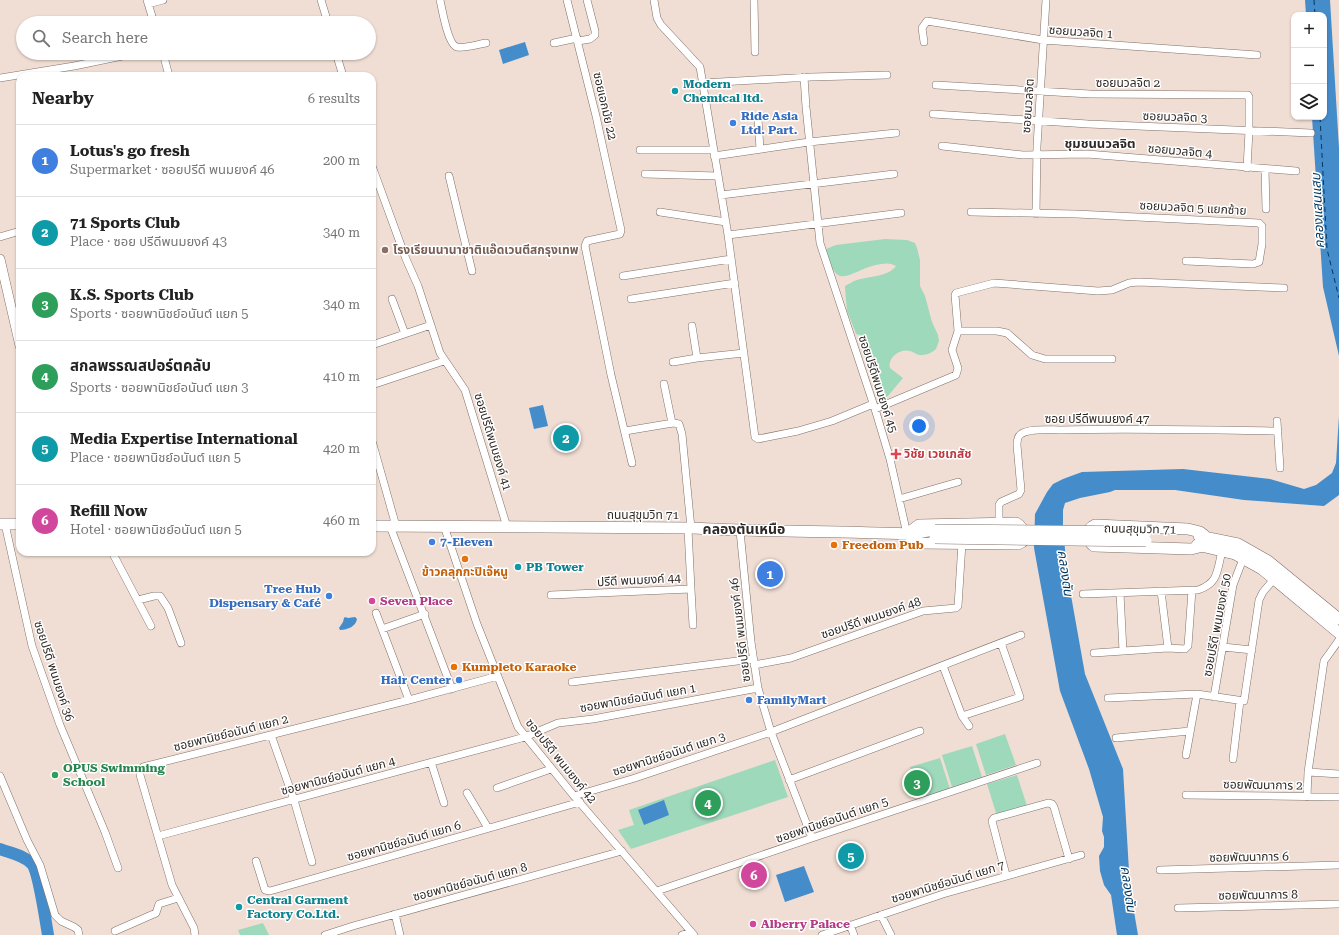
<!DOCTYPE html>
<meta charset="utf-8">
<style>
body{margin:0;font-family:"Roboto Serif","Noto Sans Thai",serif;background:#f6f6f6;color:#222}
.controls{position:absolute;right:12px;top:12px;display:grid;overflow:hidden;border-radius:8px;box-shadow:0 1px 3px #0004}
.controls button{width:36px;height:36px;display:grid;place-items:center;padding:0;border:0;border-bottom:1px solid #e0e0e0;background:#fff;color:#222;font:20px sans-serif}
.you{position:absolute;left:919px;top:426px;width:14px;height:14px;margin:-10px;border:3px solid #fff;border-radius:50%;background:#1a73e8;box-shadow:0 0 0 6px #1a73e833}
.badge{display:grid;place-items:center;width:26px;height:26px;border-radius:50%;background:#206b66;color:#fff;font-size:13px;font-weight:700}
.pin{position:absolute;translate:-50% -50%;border:2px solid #fff;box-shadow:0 1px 4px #0006}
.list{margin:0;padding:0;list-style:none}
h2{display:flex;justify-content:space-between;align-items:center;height:52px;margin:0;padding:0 16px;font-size:17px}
h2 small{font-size:13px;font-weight:400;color:#767676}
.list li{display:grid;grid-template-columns:26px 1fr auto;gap:12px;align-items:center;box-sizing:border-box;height:72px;padding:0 16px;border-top:1px solid #e0e0e0}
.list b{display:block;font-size:15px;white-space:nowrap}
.list p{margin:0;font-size:13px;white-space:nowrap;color:#767676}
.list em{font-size:13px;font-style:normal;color:#767676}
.icon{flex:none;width:22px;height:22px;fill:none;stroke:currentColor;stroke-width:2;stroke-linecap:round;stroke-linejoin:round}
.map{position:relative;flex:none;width:1339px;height:935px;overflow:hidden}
.search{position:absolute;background:#fff;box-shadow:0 1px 3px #0004;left:16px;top:16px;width:360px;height:44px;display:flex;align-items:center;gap:10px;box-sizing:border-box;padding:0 14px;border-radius:22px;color:#767676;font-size:15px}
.panel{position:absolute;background:#fff;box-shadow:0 1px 3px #0004;left:16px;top:72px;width:360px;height:484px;border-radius:12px}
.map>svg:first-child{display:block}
</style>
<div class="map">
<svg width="1339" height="935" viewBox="0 0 1339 935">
<rect width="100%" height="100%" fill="#f0ded4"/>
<path fill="#9ed9bb" d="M 885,239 L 907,240 L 915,243 L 917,248 L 920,260 L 920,286 L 925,296 L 932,322 L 938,335 L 939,341 L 936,349 C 933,352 927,355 922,355 C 918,356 914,352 910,351 C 900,348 887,358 890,368 L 903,378 L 888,396 L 881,399 C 867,382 880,382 879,368 C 876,367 872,367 870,365 C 862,359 863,348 867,341 L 864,336 L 856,334 L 855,331 L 847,311 L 845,288 L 845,286 C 849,284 853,281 857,280 C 869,276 888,277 896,266 C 891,263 886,263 881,264 C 849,269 837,296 826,249 L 836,245 Z
M 1005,734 L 1016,765 L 986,775 L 976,744 Z
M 972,746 L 982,777 L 952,787 L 942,755 Z
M 940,758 L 950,789 L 920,798 L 910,767 Z
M 775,760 L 788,797 L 631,849 L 618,830 L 634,825 L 629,810 Z
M 1017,775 L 1027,806 L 997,816 L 987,784 Z
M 263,923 L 269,935 L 240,935 L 238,930 Z"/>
<path fill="#458ccb" d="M 1305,0 L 1330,0 L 1339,148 L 1339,356 L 1323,287 L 1312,117 L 1324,117 L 1324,15 L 1306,15 Z
M 525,42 L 529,55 L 503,64 L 499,50 Z
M 543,405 L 548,426 L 534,429 L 529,408 Z
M 1339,416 L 1339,495 L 1324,506 L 1244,500 L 1175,490 L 1115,490 L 1110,492 L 1080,498 L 1065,503 L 1063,510 L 1063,526 L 1067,573 L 1085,674 L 1123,769 L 1130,888 L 1138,935 L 1117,935 L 1111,895 L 1104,885 L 1100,871 L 1099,856 L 1104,847 L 1104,837 L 1102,831 L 1103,817 L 1089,769 L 1060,691 L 1034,548 L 1035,514 L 1047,492 L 1053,484 L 1063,479 L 1082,472 L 1183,469 L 1270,479 L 1304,489 L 1316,485 L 1332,473 L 1336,463 Z
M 345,617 L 348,618 L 355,617 L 357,619 C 356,626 348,630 340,630 L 339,628 L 343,622 L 344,618 Z
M 664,800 L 669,815 L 644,825 L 638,810 Z
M 804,866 L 814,892 L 785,902 L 776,875 Z"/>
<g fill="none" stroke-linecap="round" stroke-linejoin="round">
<path stroke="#458ccb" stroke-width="12" d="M 0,849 C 10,853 23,855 31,863 C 38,869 46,923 48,935"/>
<path stroke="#003861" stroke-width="1" stroke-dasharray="5 4" stroke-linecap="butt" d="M 1314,0 L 1315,15
M 1320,117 L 1327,249 L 1339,298"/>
<defs>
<path id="minor" d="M 147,0 L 154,23
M 321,0 L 328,23
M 440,0 C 442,9 448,45 457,47 C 463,49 479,44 486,43
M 567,0 L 596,116 L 621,230 L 620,234 L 587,241 L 585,246 L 611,375 L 632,463
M 654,0 L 657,18 L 661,25 L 700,67 L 728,235 L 755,437 L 758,439 L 798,431 L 832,421 L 873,404
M 754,0 L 755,52
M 148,4 L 163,0
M 578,41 L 590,39 L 595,35 L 595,31 L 587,0
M 924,42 L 922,28 L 927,21 L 1043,40 L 1257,55
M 554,43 L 577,38
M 163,53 L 169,76
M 336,53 L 343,76
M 804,77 L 806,107 L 820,243 L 875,409 L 890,459 L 907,534
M 0,78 L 74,66 L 137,53
M 702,83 L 811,77 L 887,75
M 936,85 L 1090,94 L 1248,95 L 1249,97 L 1249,131 L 1247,168
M 933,114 L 1088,124 L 1311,133
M 758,119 L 760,149
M 942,146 L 1023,155 L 1087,154 L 1296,171
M 640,150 L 714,150
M 714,156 L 809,142 L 896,133
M 372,166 L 406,259 L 418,286 L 440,353 L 465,390 L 507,527
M 1265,169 L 1266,209
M 645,174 L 718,176
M 449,176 L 472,271
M 721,195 L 894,174
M 660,212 L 726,222
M 971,212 L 1076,214 L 1259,223 L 1262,226 L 1262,244 L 1259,262 L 1253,264 L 1186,261
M 1036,214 L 1037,146 L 1046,0
M 728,235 L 901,213
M 0,237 L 20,231
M 623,276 L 731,259
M 392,299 L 405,334
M 631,299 L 735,283
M 692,326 L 697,358 L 744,353
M 958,331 L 997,331 L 1007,333 L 1032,355 L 1045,359 L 1112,359
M 372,345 L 431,325
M 673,362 L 697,358
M 664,384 L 672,423
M 372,385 L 444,361
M 875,409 L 956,375 L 958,368 L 952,350 L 958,331 L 955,295 L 956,293 L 994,283 L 1098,291 L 1112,290 L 1129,283 L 1138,282 L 1284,288
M 1277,421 L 1280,468
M 625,431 L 667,424 L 674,423 L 679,424 L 682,434 L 691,528
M 372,441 L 396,526
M 899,499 L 958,482
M 5,524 L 32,646 L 60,725 L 105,832 L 118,868
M 999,524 L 999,505 L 1001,502 L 1019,494 L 1021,490 L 1017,445 C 1017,441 1018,436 1021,434 C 1029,428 1051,430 1060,430 C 1133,428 1205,430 1278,431
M 390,526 L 452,689
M 444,526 L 477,624 L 518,727 L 574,796 L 694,935
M 740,531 L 751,642 L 758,688 L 771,732 L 812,838
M 112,552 L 151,626
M 691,589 L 693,625
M 1120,593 L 1123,651
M 1083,594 L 1198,590 C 1219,583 1217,570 1222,551
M 551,595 L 691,589 L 688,529
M 138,600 L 154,596 L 160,596 L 168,608 L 181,643
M 376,613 L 409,700
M 382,629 L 425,614
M 1223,647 L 1252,650
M 1168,648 L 1185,649 L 1188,646 L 1192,590
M 1094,653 L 1168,648 L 1161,591
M 754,665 L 791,658 L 923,611 L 956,608 L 958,606 L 962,543
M 943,666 L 962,716 L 969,726
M 572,682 L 753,659
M 1214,697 L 1233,585 L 1243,559
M 1108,698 L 1197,694 L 1244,701 L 1259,600 L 1263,592 L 1274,579
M 962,716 L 1020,697 L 1001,643
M 271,735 L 294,800 L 312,862
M 1116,738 L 1190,731
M 1186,755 L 1197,694
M 1233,759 L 1240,701
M 431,762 L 444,803
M 1308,772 L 1339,774
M 0,776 L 27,840 L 40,865 L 55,915 L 61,921 L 74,927 L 78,930 L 79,935
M 789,780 L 920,731
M 497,788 L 551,769
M 467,793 L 488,828
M 1186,795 L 1339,797
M 574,796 L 635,778 L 771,732 L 1021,635
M 1307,797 L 1308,772 L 1324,661 L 1339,640
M 158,836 L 525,737 L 558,723 L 593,719 L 758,688
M 256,861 L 265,890 L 270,891 L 580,802
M 1160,870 L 1339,865
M 1006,875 L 992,821 L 994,818 L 1048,803 L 1052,804 L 1054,807 L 1069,859
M 657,891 L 812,838 L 1037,763
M 1178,908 L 1339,904
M 395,914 L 400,935
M 881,915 L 891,935
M 850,925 L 854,935
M 115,931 L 156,913 L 159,904 L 178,898
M 195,935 L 194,928 L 172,885 L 140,775 L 140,771 L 143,767 L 409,700 L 498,676
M 325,935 L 353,926 L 622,851
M 682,935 L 691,932
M 822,935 L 943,894 L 1081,855"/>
<path id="tertiary" d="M 0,259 L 20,346"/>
<path id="primary" d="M 1016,523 C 1024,527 1024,534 1022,542 L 1018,544 L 920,543 L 907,534 L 919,525 Z
M 0,524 L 20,524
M 372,526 L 691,528 C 763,532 835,531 907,534 C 916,534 925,531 935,530
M 1199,536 L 1238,544 L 1268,561 L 1339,619
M 1197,545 L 1235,554 L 1262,569 L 1339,633
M 1203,546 L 1191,549 L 1094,546 C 1086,540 1086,529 1095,525 L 1188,529 L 1200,532 L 1205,536"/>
</defs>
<use href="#minor" stroke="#817068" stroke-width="8"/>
<use href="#tertiary" stroke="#817068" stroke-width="10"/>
<use href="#primary" stroke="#817068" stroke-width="12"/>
<use href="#minor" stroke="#fff" stroke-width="7"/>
<use href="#tertiary" stroke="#fff" stroke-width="9"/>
<use href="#primary" stroke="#fff" stroke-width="11"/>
<defs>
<path id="primary-bridge" d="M 935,530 L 1146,532
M 935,538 L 1146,541"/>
</defs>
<use href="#primary-bridge" stroke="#817068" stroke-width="12" stroke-linecap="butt"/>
<use href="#primary-bridge" stroke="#fff" stroke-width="11"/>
</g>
<g fill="#0f9aa8" stroke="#fff" stroke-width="1.5">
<circle cx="675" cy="91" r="4"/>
<circle cx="518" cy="567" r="4"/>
<circle cx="239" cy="907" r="4"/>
</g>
<g fill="#3f7fe0" stroke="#fff" stroke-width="1.5">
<circle cx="733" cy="123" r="4"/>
<circle cx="432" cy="542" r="4"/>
<circle cx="329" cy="596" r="4"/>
<circle cx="459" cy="680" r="4"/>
<circle cx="749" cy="700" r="4"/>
</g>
<circle fill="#8d6e63" stroke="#fff" stroke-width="1.5" cx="385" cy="250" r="4"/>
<path fill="#e0444e" stroke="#fff" stroke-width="1.5" d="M894 448h4v4h4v4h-4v4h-4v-4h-4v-4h4z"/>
<g fill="#e8710a" stroke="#fff" stroke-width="1.5">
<circle cx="834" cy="545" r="4"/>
<circle cx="465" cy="559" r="4"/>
<circle cx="454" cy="667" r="4"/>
</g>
<g fill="#d1479c" stroke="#fff" stroke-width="1.5">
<circle cx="372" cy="601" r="4"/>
<circle cx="753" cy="924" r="4"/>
</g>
<circle fill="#2e9e5b" stroke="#fff" stroke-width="1.5" cx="55" cy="775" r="4"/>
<g text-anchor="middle" stroke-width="3" stroke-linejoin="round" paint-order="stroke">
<g font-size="12" fill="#2f2925" stroke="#fff">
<text transform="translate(1081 32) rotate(4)" y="4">ซอยนวลจิต 1</text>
<text x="1128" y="87">ซอยนวลจิต 2</text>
<text transform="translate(605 106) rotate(77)" y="4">ซอยเอกมัย 22</text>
<text transform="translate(1028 106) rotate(-86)" y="4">ซอยนวลจิต</text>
<text transform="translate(1175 117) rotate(2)" y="4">ซอยนวลจิต 3</text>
<text transform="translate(1180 151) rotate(5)" y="4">ซอยนวลจิต 4</text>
<text transform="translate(1193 208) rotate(3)" y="4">ซอยนวลจิต 5 แยกซ้าย</text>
<text transform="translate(878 384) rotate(72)" y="4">ซอยปรีดีพนมยงค์ 45</text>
<text x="1097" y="423">ซอย ปรีดีพนมยงค์ 47</text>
<text transform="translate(493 442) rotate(73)" y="4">ซอยปรีดีพนมยงค์ 41</text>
<text x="643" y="519">ถนนสุขุมวิท 71</text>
<text transform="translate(1140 529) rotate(1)" y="4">ถนนสุขุมวิท 71</text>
<text transform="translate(639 580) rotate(-3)" y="4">ปรีดี พนมยงค์ 44</text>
<text transform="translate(871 618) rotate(-19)" y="4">ซอยปรีดี พนมยงค์ 48</text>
<text transform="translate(1217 625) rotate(-79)" y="4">ซอยปรีดี พนมยงค์ 50</text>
<text transform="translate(740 630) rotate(-97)" y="4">ซอยปรีดี พนมยงค์ 46</text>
<text transform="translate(54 671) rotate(72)" y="4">ซอยปรีดี พนมยงค์ 36</text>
<text transform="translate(638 698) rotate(-10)" y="4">ซอยพานิชย์อนันต์ แยก 1</text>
<text transform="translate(231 733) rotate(-14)" y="4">ซอยพานิชย์อนันต์ แยก 2</text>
<text transform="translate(669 754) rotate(-18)" y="4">ซอยพานิชย์อนันต์ แยก 3</text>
<text transform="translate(561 761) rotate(51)" y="4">ซอยปรีดี พนมยงค์ 42</text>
<text transform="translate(338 776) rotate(-15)" y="4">ซอยพานิชย์อนันต์ แยก 4</text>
<text transform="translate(1263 785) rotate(1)" y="4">ซอยพัฒนาการ 2</text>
<text transform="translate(832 820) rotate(-19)" y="4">ซอยพานิชย์อนันต์ แยก 5</text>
<text transform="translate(404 841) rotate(-16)" y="4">ซอยพานิชย์อนันต์ แยก 6</text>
<text transform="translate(1249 857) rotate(-1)" y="4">ซอยพัฒนาการ 6</text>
<text transform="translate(470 882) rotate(-15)" y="4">ซอยพานิชย์อนันต์ แยก 8</text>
<text transform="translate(948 882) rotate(-17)" y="4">ซอยพานิชย์อนันต์ แยก 7</text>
<text transform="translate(1258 895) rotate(-1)" y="4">ซอยพัฒนาการ 8</text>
</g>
<g font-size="12" font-weight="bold" fill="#0d838f" stroke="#fff" text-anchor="start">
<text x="683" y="88">Modern<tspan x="683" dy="14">Chemical ltd.</tspan></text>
<text x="526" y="571">PB Tower</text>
<text x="247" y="904">Central Garment<tspan x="247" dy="14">Factory Co.Ltd.</tspan></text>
</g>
<g font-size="12" font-weight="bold" fill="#366cbe" stroke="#fff" text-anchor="start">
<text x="741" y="120">Ride Asia<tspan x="741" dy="14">Ltd. Part.</tspan></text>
<text x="440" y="546">7-Eleven</text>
<text x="321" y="593" text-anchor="end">Tree Hub<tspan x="321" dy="14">Dispensary &amp; Café</tspan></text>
<text x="451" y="684" text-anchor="end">Hair Center</text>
<text x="757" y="704">FamilyMart</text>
</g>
<g font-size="12" font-weight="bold" fill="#785e54" stroke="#fff" text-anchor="start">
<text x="393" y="254">โรงเรียนนานาชาติแอ๊ดเวนตีสกรุงเทพ</text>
</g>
<g font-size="12" font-weight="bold" fill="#be3a42" stroke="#fff" text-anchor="start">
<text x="904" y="458">วิชัย เวชเภสัช</text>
</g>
<g font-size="12" font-weight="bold" fill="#c56008" stroke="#fff" text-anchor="start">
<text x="842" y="549">Freedom Pub</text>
<text x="465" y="576" text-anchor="middle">ข้าวคลุกกะปิเจ๊หนู</text>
<text x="462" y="671">Kumpleto Karaoke</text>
</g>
<g font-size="12" font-weight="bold" fill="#b23c85" stroke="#fff" text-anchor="start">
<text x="380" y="605">Seven Place</text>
<text x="761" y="928">Alberry Palace</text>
</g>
<g font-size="12" font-weight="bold" fill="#27864d" stroke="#fff" text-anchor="start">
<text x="63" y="772">OPUS Swimming<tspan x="63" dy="14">School</tspan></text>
</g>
<g font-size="13" font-weight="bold" fill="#2f2925" stroke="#fff">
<text x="1100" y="148">ชุมชนนวลจิต</text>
</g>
<g font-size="13" font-style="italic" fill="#003861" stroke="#fff">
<text transform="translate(1317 211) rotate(-93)" y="5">คลองแสนแสบ</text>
<text transform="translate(1066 573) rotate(82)" y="5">คลองตัน</text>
<text transform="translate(1129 889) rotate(82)" y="5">คลองตัน</text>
</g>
<g font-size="14" font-weight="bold" fill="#2f2925" stroke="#fff">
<text x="744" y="534">คลองตันเหนือ</text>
</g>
</g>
</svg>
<div class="controls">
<button>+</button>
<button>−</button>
<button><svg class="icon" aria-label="layers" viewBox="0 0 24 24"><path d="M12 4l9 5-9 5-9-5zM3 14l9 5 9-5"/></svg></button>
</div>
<div class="you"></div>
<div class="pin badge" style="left:770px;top:574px;background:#3f7fe0">1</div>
<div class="pin badge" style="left:566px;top:438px;background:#0f9aa8">2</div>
<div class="pin badge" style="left:917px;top:783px;background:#2e9e5b">3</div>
<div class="pin badge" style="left:708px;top:803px;background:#2e9e5b">4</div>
<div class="pin badge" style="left:851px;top:856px;background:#0f9aa8">5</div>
<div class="pin badge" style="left:754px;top:875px;background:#d1479c">6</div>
<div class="search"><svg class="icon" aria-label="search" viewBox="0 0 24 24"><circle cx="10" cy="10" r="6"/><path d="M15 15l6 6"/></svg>Search here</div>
<section class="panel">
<h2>Nearby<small>6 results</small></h2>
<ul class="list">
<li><span class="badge" style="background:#3f7fe0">1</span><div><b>Lotus's go fresh</b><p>Supermarket · ซอยปรีดี พนมยงค์ 46</p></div><em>200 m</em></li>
<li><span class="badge" style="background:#0f9aa8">2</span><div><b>71 Sports Club</b><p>Place · ซอย ปรีดีพนมยงค์ 43</p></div><em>340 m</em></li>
<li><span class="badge" style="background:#2e9e5b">3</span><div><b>K.S. Sports Club</b><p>Sports · ซอยพานิชย์อนันต์ แยก 5</p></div><em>340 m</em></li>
<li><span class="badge" style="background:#2e9e5b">4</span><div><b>สกลพรรณสปอร์ตคลับ</b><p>Sports · ซอยพานิชย์อนันต์ แยก 3</p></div><em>410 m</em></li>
<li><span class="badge" style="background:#0f9aa8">5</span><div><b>Media Expertise International</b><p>Place · ซอยพานิชย์อนันต์ แยก 5</p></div><em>420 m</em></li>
<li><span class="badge" style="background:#d1479c">6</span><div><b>Refill Now</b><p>Hotel · ซอยพานิชย์อนันต์ แยก 5</p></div><em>460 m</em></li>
</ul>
</section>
</div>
